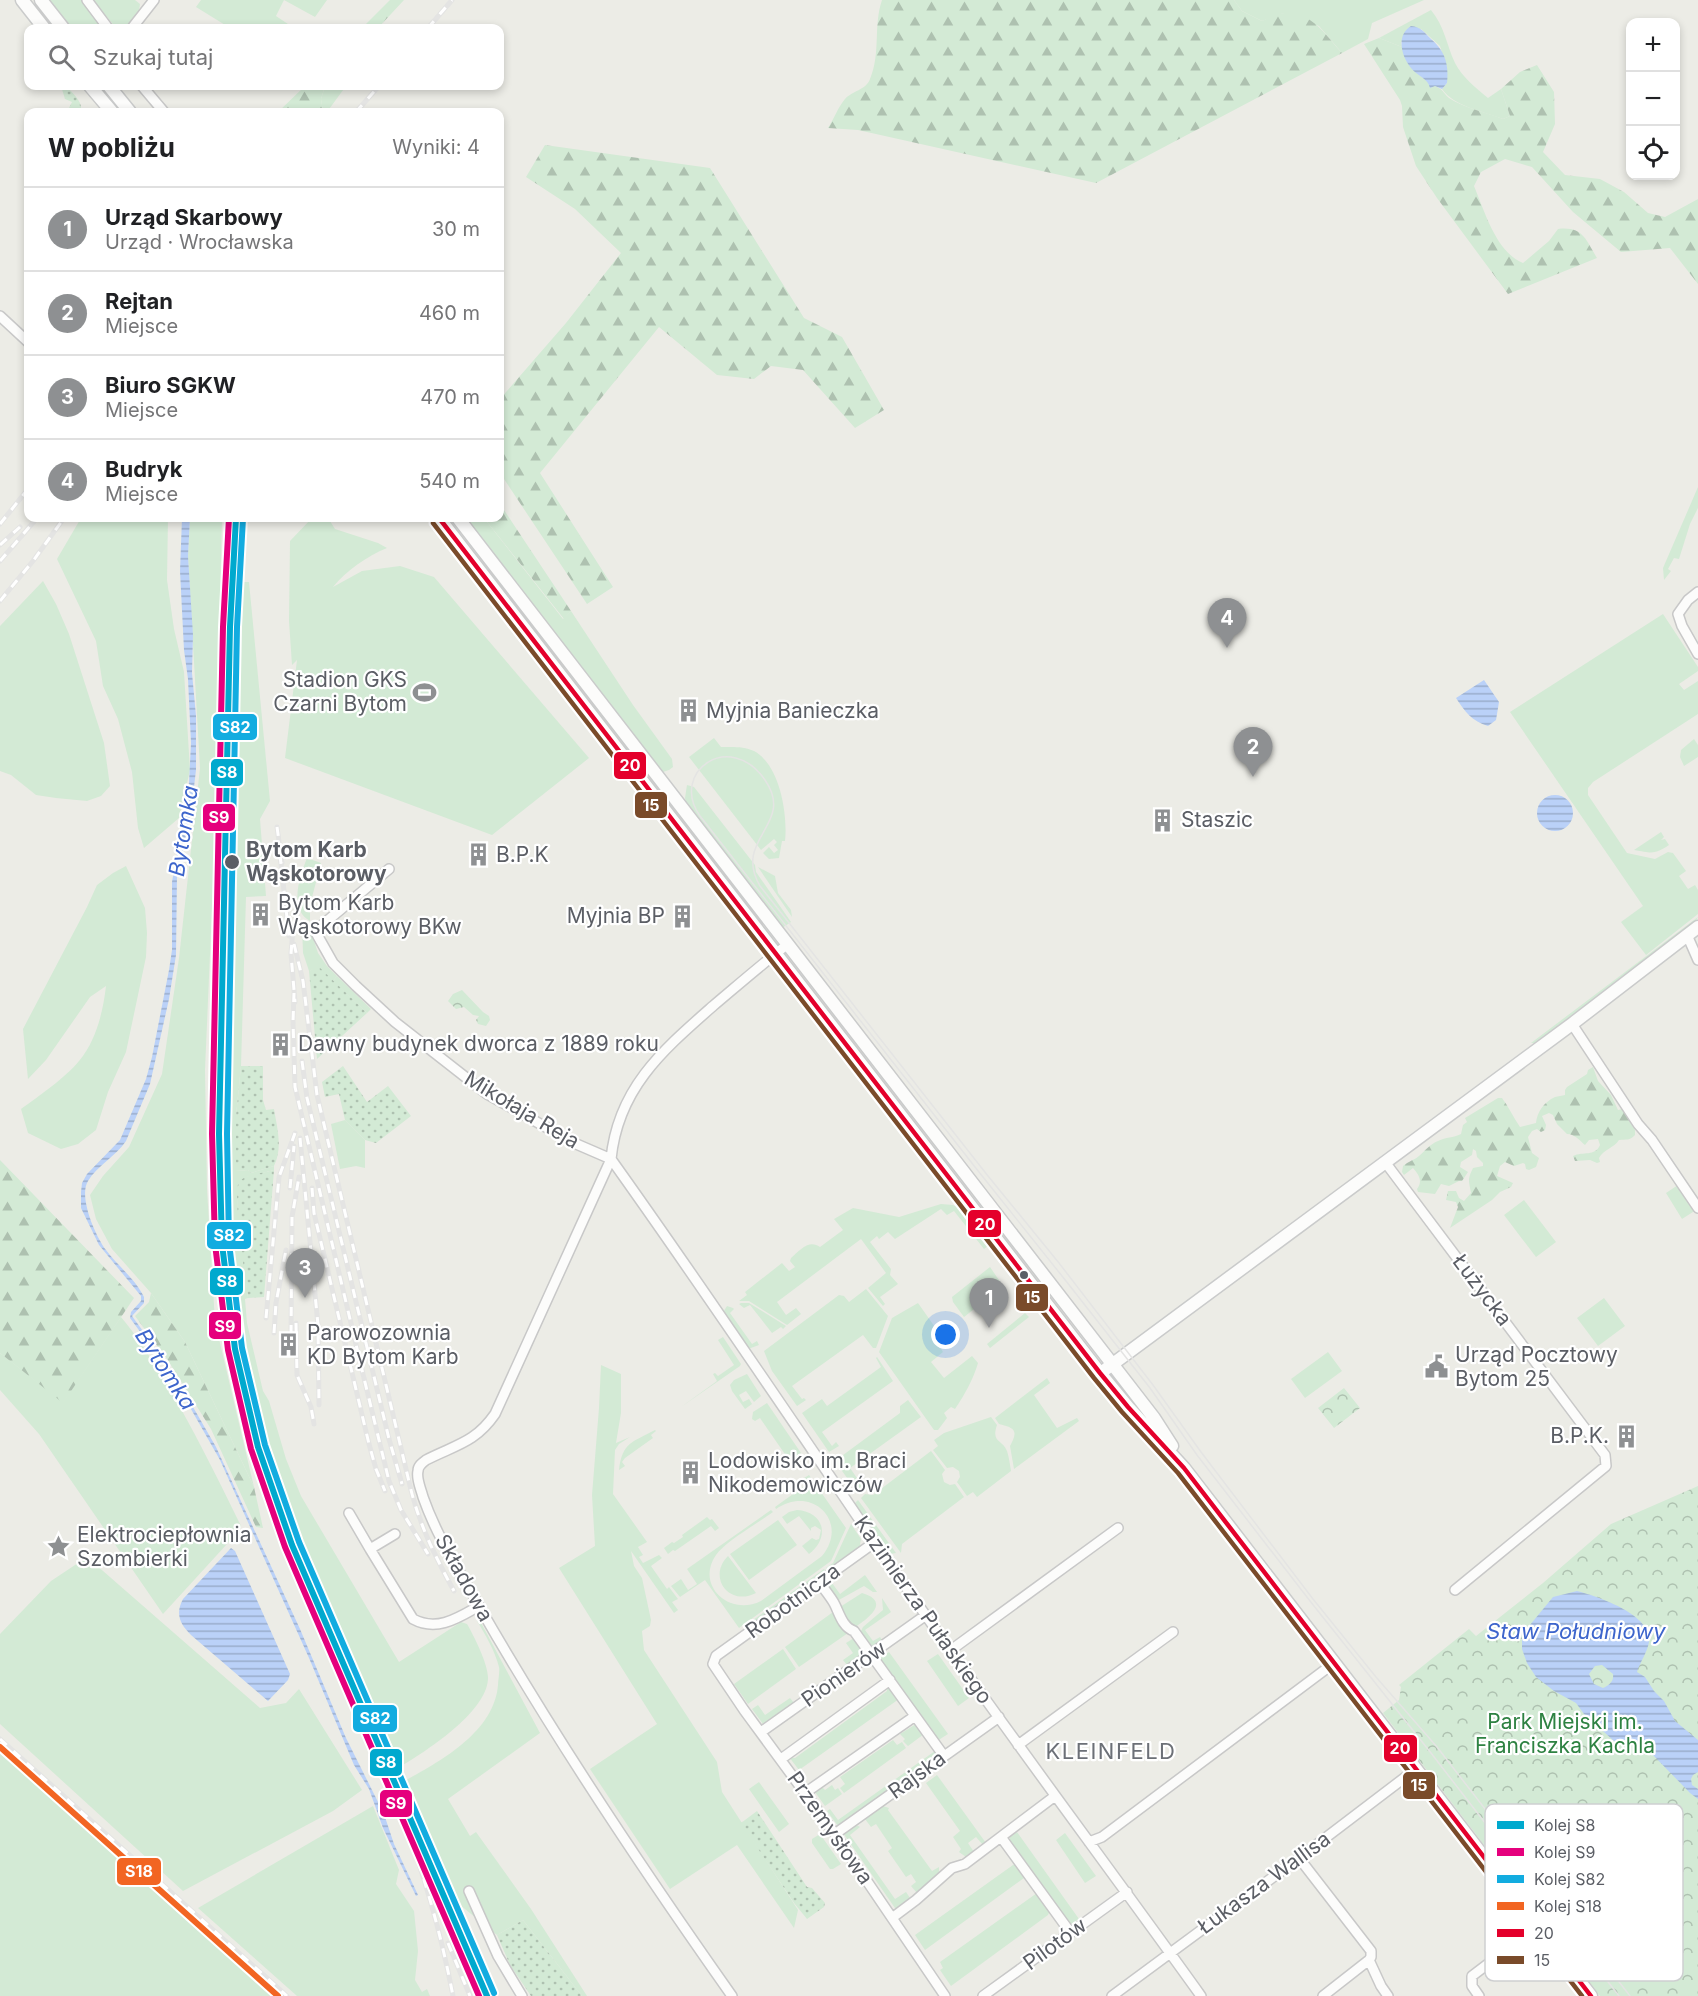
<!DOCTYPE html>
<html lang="pl">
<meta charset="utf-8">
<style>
body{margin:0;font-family:Inter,sans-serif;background:#f6f6f6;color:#202124}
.controls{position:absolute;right:18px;top:18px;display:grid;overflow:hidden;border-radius:12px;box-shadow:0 3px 9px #0003}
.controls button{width:54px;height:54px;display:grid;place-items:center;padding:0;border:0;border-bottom:2px solid #e0e0e0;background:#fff;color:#202124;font:30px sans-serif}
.you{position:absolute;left:946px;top:1335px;width:21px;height:21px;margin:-15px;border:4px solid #fff;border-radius:50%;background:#1a73e8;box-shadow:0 0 0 9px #1a73e833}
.badge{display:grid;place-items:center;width:39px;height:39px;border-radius:50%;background:#8e9092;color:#fff;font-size:20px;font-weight:700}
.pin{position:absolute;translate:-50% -50px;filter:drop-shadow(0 2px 3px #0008)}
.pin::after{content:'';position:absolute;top:32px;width:21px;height:18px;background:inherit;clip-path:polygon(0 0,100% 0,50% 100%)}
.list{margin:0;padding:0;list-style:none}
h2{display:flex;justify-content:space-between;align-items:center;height:78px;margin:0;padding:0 24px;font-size:26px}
h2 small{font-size:20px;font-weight:400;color:#757577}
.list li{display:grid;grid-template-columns:39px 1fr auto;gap:18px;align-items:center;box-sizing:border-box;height:84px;padding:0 24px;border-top:2px solid #e0e0e0}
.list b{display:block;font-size:22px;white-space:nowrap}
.list p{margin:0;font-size:20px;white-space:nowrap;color:#757577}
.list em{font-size:20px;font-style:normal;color:#757577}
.icon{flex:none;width:33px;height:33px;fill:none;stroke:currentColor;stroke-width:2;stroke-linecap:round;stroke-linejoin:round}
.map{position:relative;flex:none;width:1698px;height:1996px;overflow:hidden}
.search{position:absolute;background:#fff;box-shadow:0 3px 9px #0003;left:24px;top:24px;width:480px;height:66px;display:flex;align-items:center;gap:15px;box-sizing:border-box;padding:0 21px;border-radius:12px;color:#757577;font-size:22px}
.panel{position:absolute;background:#fff;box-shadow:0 3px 9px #0003;left:24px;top:108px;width:480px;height:414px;border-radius:12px}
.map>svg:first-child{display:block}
</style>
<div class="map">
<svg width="1698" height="1996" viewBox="0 0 1698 1996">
<defs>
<pattern id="forest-firs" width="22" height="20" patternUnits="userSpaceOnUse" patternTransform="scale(1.5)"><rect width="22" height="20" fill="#d3ead5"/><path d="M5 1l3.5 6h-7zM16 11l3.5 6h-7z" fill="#aec1b0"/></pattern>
<pattern id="park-crowns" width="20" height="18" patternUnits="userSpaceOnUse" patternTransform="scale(1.5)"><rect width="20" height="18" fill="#d3ead5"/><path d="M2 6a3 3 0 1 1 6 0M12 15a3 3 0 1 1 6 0" fill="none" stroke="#aec1b0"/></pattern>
<pattern id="garden-dots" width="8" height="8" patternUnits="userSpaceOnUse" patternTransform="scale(1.5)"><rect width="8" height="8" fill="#d3ead5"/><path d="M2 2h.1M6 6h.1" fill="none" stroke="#aec1b0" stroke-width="1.8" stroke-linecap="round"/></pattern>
<pattern id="water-rules" width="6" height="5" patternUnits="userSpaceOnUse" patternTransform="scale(1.5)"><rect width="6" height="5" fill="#bad1f8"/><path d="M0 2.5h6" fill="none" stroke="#9aadcc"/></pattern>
</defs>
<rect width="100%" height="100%" fill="#ecece6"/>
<path fill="#d3ead5" d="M 48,0 L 84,0 L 106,28 L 70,28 Z
M 93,0 L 135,0 L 140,4 L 139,11 L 126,28 L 116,28 Z
M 201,0 L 327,0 L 315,17 L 284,0 L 276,16 L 294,28 L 230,28 L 196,7 Z
M 1234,0 L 1424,0 L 1372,23 L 1368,39 L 1342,53 L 1319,26 L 1283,13 L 1262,21 L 1242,11 Z
M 1431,10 C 1445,27 1446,44 1455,63 C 1462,77 1476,88 1488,98 L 1501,89 L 1510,116 L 1503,119 C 1482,111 1455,107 1442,89 L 1447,83 L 1446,66 L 1440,46 L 1421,29 L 1401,42 L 1402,47 L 1379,38 Z
M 325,86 L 346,86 L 327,112 L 323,112 L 321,99 Z
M 1698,487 L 1698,508 L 1690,524 L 1679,559 L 1674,558 L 1668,569 L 1671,571 L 1664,580 L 1663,568 Z
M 81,518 L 168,518 L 167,580 L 174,629 L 184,672 L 190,770 L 179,818 L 144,848 L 138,828 L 132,772 L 118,719 L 103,686 L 96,641 L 57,559 Z
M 190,518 L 222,518 L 213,885 L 205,1070 L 207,1189 L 215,1322 L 254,1487 L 185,1342 L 151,1293 L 112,1249 L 96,1219 L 90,1195 L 103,1176 L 129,1147 L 162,1074 L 179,958 L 200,768 L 188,556 Z
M 312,518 L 328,518 L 335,529 L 378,543 L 387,548 C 367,556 346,571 333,587 L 362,571 L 400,566 L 434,577 L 589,758 L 492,835 L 285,758 L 297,660 L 292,665 L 289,621 L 290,541 Z
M 464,518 L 484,518 L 563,619 L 571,611 L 633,705 L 672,759 L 673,767 L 669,770 L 663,772 L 657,769 Z
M 43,581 L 56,604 L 69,634 L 104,743 L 110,786 L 101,796 L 87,801 L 56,798 L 36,795 L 11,775 L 0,771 L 0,626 Z
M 241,582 L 249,582 L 270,801 L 260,819 L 266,896 L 246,897 L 241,1066 L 236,1116 L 236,1171 L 248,1170 L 251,1173 L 274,1166 L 274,1170 L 247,1177 L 240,1182 L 237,1200 L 248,1298 L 245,1299 L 247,1323 L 263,1391 L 269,1401 L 286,1459 L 301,1496 L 399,1662 L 461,1622 L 467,1624 C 474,1636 489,1666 488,1679 C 486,1713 425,1752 398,1768 L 273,1468 L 254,1411 L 243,1349 L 223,1158 Z
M 1663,614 L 1698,667 L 1698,671 L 1679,684 L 1684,690 L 1698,681 L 1698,714 L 1593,782 L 1588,788 L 1588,795 L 1627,853 L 1655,859 L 1668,852 L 1673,853 L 1686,871 L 1679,876 L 1688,889 L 1695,885 L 1698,890 L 1698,914 L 1646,955 L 1621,922 L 1643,906 L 1510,712 Z
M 714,738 L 721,747 C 732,747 744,746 754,751 C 780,765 788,815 785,841 L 782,841 L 779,858 L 769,859 L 763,853 L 769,847 L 774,853 L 778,850 L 774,845 L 777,842 L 774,839 L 761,850 L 689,757 Z
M 1694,739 L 1698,745 L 1698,757 L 1684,766 L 1680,757 L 1681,750 Z
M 687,785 L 694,787 L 755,865 L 756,872 L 791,922 L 782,928 L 687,807 L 685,798 Z
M 1661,832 L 1664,837 L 1661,840 L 1665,839 L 1669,845 C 1654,855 1652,853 1634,850 Z
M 307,858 L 321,863 L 310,905 L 310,921 C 288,909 300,876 307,858 Z
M 126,866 L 145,908 L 147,933 L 146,957 L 126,1052 L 108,1092 L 96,1130 L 78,1144 L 61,1149 L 28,1133 L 21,1109 C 39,1096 65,1078 79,1061 C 96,1041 103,1012 106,986 L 90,997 L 46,1060 L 28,1079 L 23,1029 L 87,907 L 97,885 L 113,873 Z
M 758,867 L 775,876 L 778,893 L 791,910 L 792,917 Z
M 1698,917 L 1696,921 L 1536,1043 L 1531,1043 Z
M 302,925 L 312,935 L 318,953 L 327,966 L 337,976 L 333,981 L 318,967 L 309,971 L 303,953 Z
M 345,1120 L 365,1140 L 365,1168 L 356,1166 L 340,1169 L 331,1124 Z
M 1678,1185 L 1696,1210 L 1682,1219 L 1666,1193 Z
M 1524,1200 L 1556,1242 L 1536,1257 L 1504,1215 Z
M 941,1204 L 953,1205 L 957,1207 L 988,1246 L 984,1249 L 954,1211 L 947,1215 L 941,1209 L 895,1239 L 888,1232 L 879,1239 L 877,1236 L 870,1242 L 891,1269 L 890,1275 L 898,1284 L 880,1297 L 885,1304 L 883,1306 L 868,1288 L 886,1273 L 861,1239 L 777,1302 L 786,1315 L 796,1308 L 801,1314 L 787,1325 L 749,1301 L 739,1301 L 747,1295 L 745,1292 L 782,1263 L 789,1271 L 795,1267 L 790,1261 L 791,1258 C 800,1250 809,1239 820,1247 L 843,1230 L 834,1219 L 853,1208 L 899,1217 Z
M 990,1267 L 1003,1286 L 964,1317 L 953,1302 L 952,1297 Z
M 866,1289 L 888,1316 L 876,1348 L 873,1348 L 863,1335 L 792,1386 L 802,1399 L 804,1398 L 806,1400 L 797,1406 L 772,1371 L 764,1351 L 839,1295 L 844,1296 L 849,1302 Z
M 1604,1298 L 1625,1326 L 1598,1346 L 1577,1318 Z
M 741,1303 L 749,1303 L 786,1326 L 783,1329 L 781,1327 L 772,1333 L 750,1305 L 744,1308 L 739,1304 Z
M 918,1303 L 937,1330 L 932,1333 L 943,1352 L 931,1362 L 944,1378 L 972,1356 L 978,1363 C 973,1380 965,1394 955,1409 L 951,1407 L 944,1413 L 947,1418 L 938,1430 L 934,1430 L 879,1352 L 892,1318 Z
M 727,1306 L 733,1308 L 734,1309 L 730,1313 L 752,1344 L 757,1341 L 759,1345 L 748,1349 L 722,1314 Z
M 1025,1313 L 1029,1317 L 990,1348 L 987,1344 Z
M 121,1317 C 137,1336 150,1357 163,1378 C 192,1426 216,1475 241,1526 L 227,1544 L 163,1614 L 39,1434 L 0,1390 L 0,1353 L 63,1402 Z
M 723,1337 L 741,1364 L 740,1366 L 681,1407 L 717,1381 L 713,1374 L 715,1373 L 718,1376 L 734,1365 L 718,1340 Z
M 1328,1352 L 1342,1371 L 1305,1398 L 1291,1379 Z
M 877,1357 L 893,1381 L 822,1432 L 832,1446 L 836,1442 L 839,1446 L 829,1452 L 802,1413 L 822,1399 L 827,1406 L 881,1367 L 876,1358 Z
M 601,1365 L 621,1374 L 621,1413 L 616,1443 L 630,1437 L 619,1444 L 615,1450 L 613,1494 L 647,1542 L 638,1547 L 643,1555 L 639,1557 L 643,1563 L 659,1555 L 662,1558 L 651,1566 L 667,1589 L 669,1587 L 678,1599 L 672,1602 L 678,1610 L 674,1613 L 631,1551 L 634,1566 L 642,1578 L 651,1620 L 650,1626 L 642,1631 L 644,1650 L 717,1762 L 722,1792 L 798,1910 L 794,1928 L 737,1845 L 670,1889 L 590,1769 L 657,1724 L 559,1568 L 595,1546 L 592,1495 L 599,1408 Z
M 747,1374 L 761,1396 L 754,1402 L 746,1391 L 739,1395 L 743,1402 L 749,1399 L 752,1404 L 745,1409 L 732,1391 L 730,1385 L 734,1380 Z
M 1047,1378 L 1050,1383 L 1034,1395 L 1057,1428 L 1077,1418 L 1079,1421 L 1014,1469 L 1010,1446 C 1018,1431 1016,1428 999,1424 L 995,1418 Z
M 908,1400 L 921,1417 L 850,1468 L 859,1481 L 863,1479 L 866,1484 L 857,1492 L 835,1461 L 900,1413 L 900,1406 Z
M 767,1403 L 801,1453 L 784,1465 L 789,1460 L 762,1421 L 760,1418 L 755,1421 L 752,1419 L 753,1412 Z
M 991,1417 L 997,1425 C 991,1443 1002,1439 1007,1451 C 1009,1457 1010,1465 1011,1471 L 977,1497 L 973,1492 L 967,1496 L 957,1482 L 960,1477 L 959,1471 L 953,1467 L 947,1468 L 933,1450 L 938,1446 L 934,1440 L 944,1433 Z
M 655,1430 L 656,1431 L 651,1435 L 653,1438 L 625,1458 L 622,1462 L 625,1466 L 619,1470 C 622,1442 633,1442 655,1430 Z
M 931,1451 L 945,1470 L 942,1474 L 944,1482 L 950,1485 L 955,1484 L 964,1497 L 902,1544 L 901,1553 L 861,1498 L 865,1494 L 873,1495 Z
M 809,1475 L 846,1528 L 831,1561 L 739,1628 L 705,1580 L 680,1597 L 671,1586 L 681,1579 L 688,1590 L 697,1584 L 687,1569 L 771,1510 L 773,1512 C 758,1523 726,1541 716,1555 C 695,1585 729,1617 761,1601 L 822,1556 C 850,1522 812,1484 776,1509 L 775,1507 L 807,1484 L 804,1478 Z
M 858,1500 L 896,1553 L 890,1554 L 887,1551 L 854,1504 Z
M 797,1510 C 825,1512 830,1538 809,1554 L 802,1546 L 812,1538 L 816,1540 L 819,1539 L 821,1530 L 815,1526 L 811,1528 L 811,1531 L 799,1516 L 787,1524 L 782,1517 L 789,1512 Z
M 707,1517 L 710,1520 L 712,1519 L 719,1528 L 715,1531 L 711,1526 L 675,1551 L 673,1550 L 668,1554 L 664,1548 L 672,1542 L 674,1543 L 683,1537 L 682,1535 Z
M 778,1520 L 797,1545 L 749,1580 L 730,1554 Z
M 851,1524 L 861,1539 L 860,1544 L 862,1547 L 828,1571 L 826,1568 L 833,1563 Z
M 728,1556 L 756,1593 C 729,1607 707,1577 728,1556 Z
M 87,1557 L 260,1708 L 286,1703 L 299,1689 L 362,1790 L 333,1811 L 183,1891 L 0,1724 L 0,1634 L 51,1581 Z
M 824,1569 L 826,1572 L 749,1628 L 749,1623 Z
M 865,1575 L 877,1592 L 873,1592 L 864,1586 L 837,1601 L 827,1587 L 837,1578 L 832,1583 L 840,1594 Z
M 862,1593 C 892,1602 867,1619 854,1628 L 850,1628 L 840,1607 Z
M 882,1598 L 891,1612 L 865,1630 L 873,1641 L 880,1637 L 882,1640 L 870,1647 L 860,1633 L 863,1627 L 883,1610 Z
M 833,1612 L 848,1633 L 799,1667 L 785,1647 Z
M 479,1619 L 540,1733 L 448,1799 L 470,1836 L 476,1832 L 531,1909 L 587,1996 L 582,1996 L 523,1920 L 497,1935 L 460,1905 L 416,1808 L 401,1783 C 439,1762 494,1733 498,1685 C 498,1680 500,1672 499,1667 C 495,1651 485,1634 477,1621 Z
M 854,1638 L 864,1652 L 847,1665 L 843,1660 L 853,1653 L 846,1643 Z
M 783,1649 L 796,1669 L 748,1704 L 734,1684 Z
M 889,1652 L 948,1734 L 937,1741 L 879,1659 Z
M 938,1654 L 969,1698 L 958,1706 L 927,1661 Z
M 887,1686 L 891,1687 L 899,1699 L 799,1770 L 789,1757 L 795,1758 L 887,1691 Z
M 790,1698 L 794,1703 L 765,1723 L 763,1724 L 752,1709 L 758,1705 L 765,1715 Z
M 916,1724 L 924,1734 L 908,1746 L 903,1741 L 905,1739 L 900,1734 Z
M 893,1740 L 897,1745 L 902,1742 L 906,1748 L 844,1793 L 840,1788 L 845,1784 L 840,1777 Z
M 0,1751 L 274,1996 L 0,1996 Z
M 935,1751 L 937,1755 L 935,1759 L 838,1826 L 827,1811 L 830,1809 L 838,1820 Z
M 937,1775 L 986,1843 L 983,1845 L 976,1837 L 968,1843 L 974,1852 L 966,1857 L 959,1852 L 961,1849 L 953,1837 L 960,1831 L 926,1783 Z
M 759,1782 L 789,1824 L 779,1832 L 749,1789 Z
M 832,1785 L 835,1790 L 838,1788 L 842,1794 L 825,1806 L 815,1792 L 822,1787 L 825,1790 Z
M 373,1806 L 399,1870 L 396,1884 L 414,1911 L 418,1951 L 415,1980 L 422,1992 L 427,1989 L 430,1996 L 297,1996 L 198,1908 Z
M 883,1806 L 889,1808 L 888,1810 L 932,1871 L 939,1867 L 939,1877 L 917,1893 L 911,1886 L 916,1882 L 911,1874 L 906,1877 L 888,1851 L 892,1848 L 876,1824 L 871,1827 L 865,1819 Z
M 855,1824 L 860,1827 L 850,1835 L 895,1899 L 906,1892 L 910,1898 L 898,1908 L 895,1908 L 843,1833 Z
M 1017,1832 L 1079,1919 L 1071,1924 L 1068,1923 L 1010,1841 L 1010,1837 Z
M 1065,1833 L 1096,1876 L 1085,1883 L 1056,1840 Z
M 820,1834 L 841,1864 L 833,1869 L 830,1869 L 812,1843 L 812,1839 Z
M 1017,1864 L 1025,1875 L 1024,1878 L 925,1950 L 915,1935 L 1013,1865 Z
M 1037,1893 L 1050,1911 L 1048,1915 L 951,1986 L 940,1970 L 943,1968 L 940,1962 Z"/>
<path fill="url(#forest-firs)" d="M 390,0 L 404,0 L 378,28 L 362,28 Z
M 882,0 L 1234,0 L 1242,11 L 1262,21 C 1269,18 1277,13 1285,13 C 1311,11 1326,35 1342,53 L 1096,183 L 858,130 L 828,128 C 834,119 838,107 845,99 C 852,91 866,90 870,79 C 881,53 873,26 882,0 Z
M 1379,38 L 1402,47 C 1407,66 1421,79 1439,88 C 1443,90 1445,95 1449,98 C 1464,108 1486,112 1503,119 L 1510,116 L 1501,89 L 1520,72 L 1537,65 L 1554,92 L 1555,124 L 1543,152 L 1565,175 L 1600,179 L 1624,192 L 1648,213 L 1665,217 L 1698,199 L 1698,284 L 1670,248 L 1621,252 L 1573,212 L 1532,167 L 1505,159 L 1481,172 L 1474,186 C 1485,212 1496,252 1523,263 L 1549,241 L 1558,229 C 1583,226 1586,240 1597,258 L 1508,294 L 1437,198 L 1416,166 L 1403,127 L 1402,106 L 1400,100 L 1364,44 Z
M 305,86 L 325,86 L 321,99 L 323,112 L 278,112 Z
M 545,145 L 710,168 L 804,318 L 842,337 L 884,410 L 855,428 L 803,370 L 771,366 L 754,379 L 717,375 L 659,327 L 540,473 L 613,587 L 587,604 L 500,473 L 500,399 L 566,323 L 621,253 L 575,209 L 526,177 Z
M 500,504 L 571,611 L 564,619 L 484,518 L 500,518 Z
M 337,976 L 371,1009 L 367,1013 L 333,981 Z
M 1593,1067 L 1598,1081 L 1611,1095 L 1618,1110 L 1622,1109 L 1635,1130 L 1635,1135 C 1629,1141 1627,1139 1619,1140 C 1614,1148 1604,1149 1599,1158 L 1600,1162 L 1597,1163 L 1590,1160 L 1575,1161 L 1573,1156 C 1583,1151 1595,1157 1600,1145 L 1598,1139 L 1589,1140 L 1585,1145 C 1580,1141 1575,1134 1567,1134 L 1557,1124 L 1553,1115 L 1549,1113 L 1542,1116 L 1546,1125 L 1545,1130 L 1541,1132 L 1537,1129 L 1532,1131 L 1528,1137 L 1532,1153 L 1539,1158 L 1536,1167 L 1529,1170 L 1526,1169 L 1525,1164 L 1523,1163 L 1514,1166 L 1505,1162 L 1500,1166 L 1497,1176 L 1513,1183 L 1511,1187 L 1500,1192 L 1492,1200 L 1450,1228 L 1458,1207 L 1456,1202 L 1446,1200 L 1448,1191 L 1456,1191 L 1459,1198 L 1464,1201 L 1471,1193 C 1469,1181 1467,1180 1473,1168 L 1483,1166 L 1483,1163 L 1477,1157 L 1476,1151 L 1473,1149 L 1472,1155 L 1461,1162 L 1460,1167 L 1468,1172 L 1462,1181 L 1459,1181 L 1449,1186 L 1441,1184 L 1435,1194 L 1418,1192 L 1417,1189 C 1423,1181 1419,1175 1413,1168 L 1404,1175 L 1402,1172 L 1403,1166 C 1409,1161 1416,1159 1419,1156 C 1425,1151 1430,1144 1438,1141 C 1446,1137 1453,1138 1461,1134 L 1463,1125 L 1467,1122 L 1465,1118 L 1498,1098 L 1502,1098 C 1509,1107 1513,1117 1520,1127 L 1536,1123 C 1537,1112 1544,1102 1555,1097 C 1558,1096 1562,1096 1565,1095 L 1565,1090 L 1567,1087 L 1587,1074 L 1588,1070 Z
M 0,1160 L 134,1298 L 63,1403 L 0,1353 Z
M 151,1293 L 185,1342 L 254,1487 L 263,1528 L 256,1527 L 211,1429 L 167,1359 L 135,1316 L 149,1302 Z"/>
<path fill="url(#park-crowns)" d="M 462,990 L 483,1012 L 489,1016 L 490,1020 L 486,1026 L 478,1024 L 476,1020 L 479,1016 L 473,1015 L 464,1007 L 456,1009 L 448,1001 L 453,994 Z
M 1344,1388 L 1360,1408 L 1334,1428 L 1318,1408 Z
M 1698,1486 L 1698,1996 L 1600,1996 L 1383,1713 L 1399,1700 L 1401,1687 L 1399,1685 L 1469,1629 L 1476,1636 L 1543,1583 L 1611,1524 Z"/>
<path fill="url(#garden-dots)" d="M 61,86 L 66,86 C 73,94 83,101 81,112 L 67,112 L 72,102 L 65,99 Z
M 318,966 L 367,1013 L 317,1059 L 309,971 Z
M 241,1066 L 263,1066 L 263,1100 L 266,1110 L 274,1109 C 277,1127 283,1148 274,1166 L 251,1173 L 248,1170 L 236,1171 L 236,1116 Z
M 343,1066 L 367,1102 L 388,1086 L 411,1116 L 376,1143 L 365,1140 L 345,1120 L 339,1094 L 325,1097 L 322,1082 Z
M 274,1170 L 264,1297 L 248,1298 C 246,1280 232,1194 239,1182 C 245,1174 265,1173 274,1170 Z
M 757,1811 L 807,1887 L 812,1888 L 825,1903 L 824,1907 L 807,1919 L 794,1903 L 741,1823 Z
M 523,1920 L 582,1996 L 531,1996 L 510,1965 L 497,1935 Z"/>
<path fill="url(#water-rules)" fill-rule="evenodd" d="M 1411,26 C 1421,27 1424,32 1431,39 C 1445,51 1449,64 1447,83 L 1442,89 L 1435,86 L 1430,88 C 1428,78 1417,76 1411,68 C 1401,56 1396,35 1411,26 Z
M 182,518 L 190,518 L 188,556 L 193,635 L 192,673 L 196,716 L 196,770 L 191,812 L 177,875 L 176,955 L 169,999 L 150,1084 L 126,1141 C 116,1156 97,1166 88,1181 C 78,1197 96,1237 106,1250 C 118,1266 136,1280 144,1297 L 144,1303 L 132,1316 L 174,1374 L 216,1447 L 300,1629 L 346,1738 L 384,1814 L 394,1844 L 418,1895 L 416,1896 L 383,1828 L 369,1789 L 354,1765 L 309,1658 L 220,1460 L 171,1374 L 130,1318 L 131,1312 L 141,1301 L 141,1296 L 99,1245 L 81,1208 L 81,1192 L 82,1183 L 87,1174 L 120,1140 L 146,1079 L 152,1057 L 169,970 L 172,950 L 172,882 L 189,783 L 191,743 L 188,679 L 184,650 L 180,571 Z
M 1484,680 L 1499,702 L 1496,720 L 1488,726 C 1472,721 1465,712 1456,698 Z
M1537 813a18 18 0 1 1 36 0a18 18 0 1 1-36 0Z
M 231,1548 L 235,1551 L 290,1674 L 288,1680 L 268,1701 L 191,1635 C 180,1624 175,1614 183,1599 Z
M 1577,1591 C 1597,1596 1653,1615 1649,1642 C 1647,1653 1640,1662 1637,1672 L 1645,1677 L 1654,1691 L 1664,1701 L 1675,1721 L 1698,1740 L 1698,1772 L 1693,1775 L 1691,1779 L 1692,1785 L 1698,1789 L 1698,1799 L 1690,1793 L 1654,1756 L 1634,1740 L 1614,1741 L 1584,1714 L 1576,1703 L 1554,1691 L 1536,1677 L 1527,1663 L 1522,1649 L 1522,1639 L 1525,1631 L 1553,1597 ZM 1602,1665 L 1613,1674 C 1614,1681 1610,1685 1603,1688 L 1594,1684 L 1589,1674 L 1595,1666 Z"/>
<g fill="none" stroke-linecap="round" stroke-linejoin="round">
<defs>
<path id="street" d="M 87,0 L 108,28
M 132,28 L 154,0
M 142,86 L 164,112
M 0,316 L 28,342
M 1698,592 L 1688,600 L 1678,614 L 1682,626 L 1698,654
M 389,869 L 315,931 L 333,963 L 356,986 L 395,1022 L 487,1094 L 574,1143 L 611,1159
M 1687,935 L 1698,960
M 1572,1024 L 1638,1124 L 1652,1140 L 1698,1208
M 611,1159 C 701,1285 787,1413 874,1541 C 979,1695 1092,1844 1201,1996
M 1385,1162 L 1605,1455 L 1606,1466 L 1455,1590
M 349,1513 L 370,1549
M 395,1534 L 370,1549 L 413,1619 C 437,1632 458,1618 479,1606
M 875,1542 L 716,1656 L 713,1664 L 744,1710 L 835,1834 L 945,1996
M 819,1582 C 824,1589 830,1596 834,1603 C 839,1612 842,1627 854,1631 L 944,1756
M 951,1650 L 1118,1528
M 761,1732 L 926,1615
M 1018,1745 L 1173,1632
M 781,1759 L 890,1680
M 805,1793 L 915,1716
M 835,1834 L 999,1717
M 1001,1837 L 1070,1932
M 1089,1842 L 1102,1837 L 1326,1669 L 1333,1660
M 1299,1858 L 1371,1951 L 1371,1957 L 1369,1960 L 1381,1986 L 1388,1996
M 469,1891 L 498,1956 L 522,1996
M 892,1918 L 916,1900 L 952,1868 L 965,1864 L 1055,1796
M 732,1996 C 643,1870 556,1740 479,1606 C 459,1570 437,1537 423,1497 C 421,1489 416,1479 418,1471 C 418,1466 422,1463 426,1460 C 455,1445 475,1443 495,1414 L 611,1159 C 618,1088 663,1050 713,1006 C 738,985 762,964 788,944
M 983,1996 L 1127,1892
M 1112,1996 L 1299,1858 L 1416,1769
M 1323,1996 L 1369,1960
M 1479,1996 L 1472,1986 L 1472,1976 L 1522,1938"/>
<path id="secondary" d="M 22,0 L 44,28
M 41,0 L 63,28
M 90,86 L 112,112
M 109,86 L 130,112
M 439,518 L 1100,1373 L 1128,1407 L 1184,1468 L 1591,1996
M 458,518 L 1154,1418 L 1172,1446
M 1106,1369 L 1572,1024 L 1698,927"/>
</defs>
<use href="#street" stroke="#c8c8c8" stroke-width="12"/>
<use href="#secondary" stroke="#cacbcb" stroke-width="15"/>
<use href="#street" stroke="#fcfcfb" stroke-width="9"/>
<use href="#secondary" stroke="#fcfcfb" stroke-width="12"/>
<path stroke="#e4e4e3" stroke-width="1.5" d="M 1619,1996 L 1431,1753 L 1310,1601 L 1197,1455 L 1150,1388 L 1066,1281 L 975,1167 L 700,816 C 669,772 730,729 765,780 C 796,825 732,838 760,886 L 988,1176 L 1059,1263 L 1153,1385 L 1201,1452 L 1313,1599 L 1376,1677 L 1437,1747 L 1630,1996"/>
<defs>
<path id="rail" d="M 428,28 L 452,0
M 356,112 L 379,86
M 0,524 L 28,489
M 0,545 L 20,527
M 0,561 L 37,518
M 0,601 L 33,561 L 64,518
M 277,827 L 282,863
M 280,855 L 289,936
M 293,927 L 291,954 L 295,1002
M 294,944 L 303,981 L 317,1095 L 411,1490 C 420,1526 436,1558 454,1591
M 294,993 L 293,1021 L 295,1087 L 363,1374 L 389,1481 L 401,1510 L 428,1554
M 302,1061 L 307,1098 L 389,1439 L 402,1484
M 300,1138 L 318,1325 L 319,1405
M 290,1188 L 294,1146
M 312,1188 L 314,1213 L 369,1444 L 376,1469 L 385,1491
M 266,1318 L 279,1177 L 295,1133
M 296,1323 L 297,1375 L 311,1407 L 314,1424
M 274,1333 L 276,1303 L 286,1250
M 291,1334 L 292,1217 L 299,1177
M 0,1739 L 287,1996
M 400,1811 C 423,1870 441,1933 453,1996
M 432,1853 L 493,1996
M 448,1943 L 470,1996"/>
</defs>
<use href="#rail" stroke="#e4e4e3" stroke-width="5"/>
<use href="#rail" stroke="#fff" stroke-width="3" stroke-dasharray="9" stroke-linecap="butt"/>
<defs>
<path id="bus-1" d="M 439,518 L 1100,1373 L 1128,1407 L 1184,1468 L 1591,1996"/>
<path id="bus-2" d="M 433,523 L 1094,1378 L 1122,1412 L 1178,1473 L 1582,1996"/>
</defs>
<use href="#bus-1" stroke="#fff" stroke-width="9"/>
<use href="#bus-2" stroke="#fff" stroke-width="9"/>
<use href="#bus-1" stroke="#e4002b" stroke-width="4.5"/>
<use href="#bus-2" stroke="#7a4b2a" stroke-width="4.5"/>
<defs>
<path id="rail-1" d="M 236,518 L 230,627 L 219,1134 L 222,1244 L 235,1349 L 258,1447 L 292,1545 L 487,1996"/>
<path id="rail-2" d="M 229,518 L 223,627 L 212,1134 L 215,1244 L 228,1350 L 251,1449 L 285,1547 L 479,1996"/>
<path id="rail-3" d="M 243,518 L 237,627 L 227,1134 L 229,1243 L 242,1348 L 265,1445 L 299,1542 L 494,1993"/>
<path id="rail-4" d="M 0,1747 L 278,1996"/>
</defs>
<use href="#rail-1" stroke="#fff" stroke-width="10"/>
<use href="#rail-2" stroke="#fff" stroke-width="10"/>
<use href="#rail-3" stroke="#fff" stroke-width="10"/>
<use href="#rail-4" stroke="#fff" stroke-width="10"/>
<use href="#rail-1" stroke="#00a9ce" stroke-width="6"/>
<use href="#rail-2" stroke="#e5007d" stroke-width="6"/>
<use href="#rail-3" stroke="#12ace0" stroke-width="6"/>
<use href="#rail-4" stroke="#f26522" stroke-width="6"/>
</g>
<defs>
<symbol id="stadium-bare" viewBox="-9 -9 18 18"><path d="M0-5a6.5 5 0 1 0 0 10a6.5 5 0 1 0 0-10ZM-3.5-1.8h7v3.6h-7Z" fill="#8e9092" stroke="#fff" stroke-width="2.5" paint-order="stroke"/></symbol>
<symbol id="building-bare" viewBox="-9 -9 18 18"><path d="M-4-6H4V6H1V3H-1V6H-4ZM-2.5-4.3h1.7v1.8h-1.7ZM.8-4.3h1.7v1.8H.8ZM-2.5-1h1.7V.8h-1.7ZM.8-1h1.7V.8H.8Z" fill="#8e9092" stroke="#fff" stroke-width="2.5" paint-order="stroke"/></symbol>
<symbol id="civic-bare" viewBox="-9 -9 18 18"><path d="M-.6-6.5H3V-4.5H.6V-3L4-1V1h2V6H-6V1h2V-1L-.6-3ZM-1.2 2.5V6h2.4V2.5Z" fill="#8e9092" stroke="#fff" stroke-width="2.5" paint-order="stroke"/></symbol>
<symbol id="sight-bare" viewBox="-9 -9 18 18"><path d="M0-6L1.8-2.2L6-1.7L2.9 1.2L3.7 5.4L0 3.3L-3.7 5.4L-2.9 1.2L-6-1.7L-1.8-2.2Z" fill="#8e9092" stroke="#fff" stroke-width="2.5" paint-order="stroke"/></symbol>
</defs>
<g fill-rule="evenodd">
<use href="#stadium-bare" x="408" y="676" width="33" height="33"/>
<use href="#building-bare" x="672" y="694" width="33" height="33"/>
<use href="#building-bare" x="1146" y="804" width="33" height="33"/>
<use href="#building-bare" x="462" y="838" width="33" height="33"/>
<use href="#building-bare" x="244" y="898" width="33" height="33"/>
<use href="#building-bare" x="666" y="900" width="33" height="33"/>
<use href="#building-bare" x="264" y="1028" width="33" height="33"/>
<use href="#building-bare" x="272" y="1328" width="33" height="33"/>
<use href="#civic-bare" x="1420" y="1350" width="33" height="33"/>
<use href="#building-bare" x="1610" y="1420" width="33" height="33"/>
<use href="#building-bare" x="674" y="1456" width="33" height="33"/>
<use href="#sight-bare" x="42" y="1530" width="33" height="33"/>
</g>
<g fill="#5b5e65" stroke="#fff" stroke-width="2">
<circle cx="232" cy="862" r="8"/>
<circle cx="1024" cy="1275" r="5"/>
</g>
<g text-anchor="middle" stroke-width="4.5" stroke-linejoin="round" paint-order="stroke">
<g font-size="21" fill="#5b5e65" stroke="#fff" text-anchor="start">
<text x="407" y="687" text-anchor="end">Stadion GKS<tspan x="407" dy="24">Czarni Bytom</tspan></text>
<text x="706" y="718">Myjnia Banieczka</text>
<text x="1181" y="827">Staszic</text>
<text x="496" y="862">B.P.K</text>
<text x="278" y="910">Bytom Karb<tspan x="278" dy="24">Wąskotorowy BKw</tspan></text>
<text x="665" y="923" text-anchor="end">Myjnia BP</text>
<text x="298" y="1051">Dawny budynek dworca z 1889 roku</text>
<text x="307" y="1340">Parowozownia<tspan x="307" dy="24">KD Bytom Karb</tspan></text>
<text x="1455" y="1362">Urząd Pocztowy<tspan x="1455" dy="24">Bytom 25</tspan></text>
<text x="1609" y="1443" text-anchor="end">B.P.K.</text>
<text x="708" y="1468">Lodowisko im. Braci<tspan x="708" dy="24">Nikodemowiczów</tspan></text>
<text x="77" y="1542">Elektrociepłownia<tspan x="77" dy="24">Szombierki</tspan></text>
</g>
<g font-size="21" font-weight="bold" fill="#5b5e65" stroke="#fff" text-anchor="start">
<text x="246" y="857">Bytom Karb<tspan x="246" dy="24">Wąskotorowy</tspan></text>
</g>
<g font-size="21" fill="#5b5e65" stroke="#fff">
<text transform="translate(522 1110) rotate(31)" y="7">Mikołaja Reja</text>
<text transform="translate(1482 1290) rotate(53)" y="7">Łużycka</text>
<text transform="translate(464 1578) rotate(61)" y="7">Składowa</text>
<text transform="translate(793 1601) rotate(-36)" y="7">Robotnicza</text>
<text transform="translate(923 1610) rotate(55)" y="7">Kazimierza Pułaskiego</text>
<text transform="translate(844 1674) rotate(-35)" y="7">Pionierów</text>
<text transform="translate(917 1775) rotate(-36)" y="7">Rajska</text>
<text transform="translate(830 1828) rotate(55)" y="7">Przemysłowa</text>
<text transform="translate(1264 1883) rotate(-36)" y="7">Łukasza Wallisa</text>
<text transform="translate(1055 1944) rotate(-36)" y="7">Pilotów</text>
</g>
<g font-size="21" fill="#2e8242" stroke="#fff">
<text x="1565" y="1729">Park Miejski im.<tspan x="1565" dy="24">Franciszka Kachla</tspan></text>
</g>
<g font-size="22" font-style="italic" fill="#3d65cc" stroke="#fff">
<text transform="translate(183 831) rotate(-81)" y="8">Bytomka</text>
<text transform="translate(166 1369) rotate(57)" y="8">Bytomka</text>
<text x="1576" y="1639">Staw Południowy</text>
</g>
<g font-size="22" letter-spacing="1.5" fill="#6c7077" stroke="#fff">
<text x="1111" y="1759">KLEINFELD</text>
</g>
</g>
<rect x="1485" y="1804" width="198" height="177" rx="9" fill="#fff" stroke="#cecfd1" stroke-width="1.5"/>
<rect x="1497" y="1821" width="27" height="8" fill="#00a9ce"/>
<rect x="1497" y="1848" width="27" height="8" fill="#e5007d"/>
<rect x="1497" y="1875" width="27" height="8" fill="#12ace0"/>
<rect x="1497" y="1902" width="27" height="8" fill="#f26522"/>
<rect x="1497" y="1929" width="27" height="8" fill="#e4002b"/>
<rect x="1497" y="1956" width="27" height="8" fill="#7a4b2a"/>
<g font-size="16" fill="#5b5e65">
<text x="1534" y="1831">Kolej S8</text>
<text x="1534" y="1858">Kolej S9</text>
<text x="1534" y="1885">Kolej S82</text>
<text x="1534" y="1912">Kolej S18</text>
<text x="1534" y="1939">20</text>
<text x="1534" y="1966">15</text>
</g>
<g stroke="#fff" stroke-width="2">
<rect x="212" y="713" width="46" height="28" rx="6" fill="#12ace0"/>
<rect x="613" y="751" width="34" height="29" rx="6" fill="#e4002b"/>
<rect x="210" y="758" width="34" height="29" rx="6" fill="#00a9ce"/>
<rect x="634" y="791" width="34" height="28" rx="6" fill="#7a4b2a"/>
<rect x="202" y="803" width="34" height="29" rx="6" fill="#e5007d"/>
<rect x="967" y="1209" width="35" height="29" rx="6" fill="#e4002b"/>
<rect x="206" y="1221" width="46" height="29" rx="6" fill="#12ace0"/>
<rect x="209" y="1267" width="35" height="29" rx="6" fill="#00a9ce"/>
<rect x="1015" y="1283" width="34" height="29" rx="6" fill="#7a4b2a"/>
<rect x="208" y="1311" width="34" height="29" rx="6" fill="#e5007d"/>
<rect x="352" y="1704" width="46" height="29" rx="6" fill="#12ace0"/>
<rect x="1383" y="1734" width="35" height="29" rx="6" fill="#e4002b"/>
<rect x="369" y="1748" width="34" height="29" rx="6" fill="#00a9ce"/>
<rect x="1402" y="1771" width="34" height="29" rx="6" fill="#7a4b2a"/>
<rect x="379" y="1789" width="34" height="29" rx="6" fill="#e5007d"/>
<rect x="116" y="1857" width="46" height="29" rx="6" fill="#f26522"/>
</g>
<g font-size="16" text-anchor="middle" font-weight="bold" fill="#fff">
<text x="235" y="733">S82</text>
<text x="630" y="771">20</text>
<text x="227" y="778">S8</text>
<text x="651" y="811">15</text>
<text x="219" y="823">S9</text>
<text x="985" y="1230">20</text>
<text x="229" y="1241">S82</text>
<text x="227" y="1287">S8</text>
<text x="1032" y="1303">15</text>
<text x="225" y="1332">S9</text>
<text x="375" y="1724">S82</text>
<text x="1400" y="1754">20</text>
<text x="386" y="1768">S8</text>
<text x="1419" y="1791">15</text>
<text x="396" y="1809">S9</text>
<text x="139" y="1877">S18</text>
</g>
</svg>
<div class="controls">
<button>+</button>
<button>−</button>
<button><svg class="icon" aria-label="locate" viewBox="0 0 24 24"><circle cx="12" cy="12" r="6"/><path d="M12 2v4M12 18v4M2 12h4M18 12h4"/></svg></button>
</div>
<div class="you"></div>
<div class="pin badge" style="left:989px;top:1328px">1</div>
<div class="pin badge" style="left:1253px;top:777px">2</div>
<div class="pin badge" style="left:305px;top:1298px">3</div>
<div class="pin badge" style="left:1227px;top:648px">4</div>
<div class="search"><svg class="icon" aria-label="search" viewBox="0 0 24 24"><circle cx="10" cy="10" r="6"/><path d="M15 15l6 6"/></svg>Szukaj tutaj</div>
<section class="panel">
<h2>W pobliżu<small>Wyniki: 4</small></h2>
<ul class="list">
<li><span class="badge">1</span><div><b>Urząd Skarbowy</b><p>Urząd · Wrocławska</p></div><em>30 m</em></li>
<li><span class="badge">2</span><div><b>Rejtan</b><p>Miejsce</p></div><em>460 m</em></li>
<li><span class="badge">3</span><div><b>Biuro SGKW</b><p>Miejsce</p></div><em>470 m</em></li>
<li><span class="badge">4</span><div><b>Budryk</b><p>Miejsce</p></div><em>540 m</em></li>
</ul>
</section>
</div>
